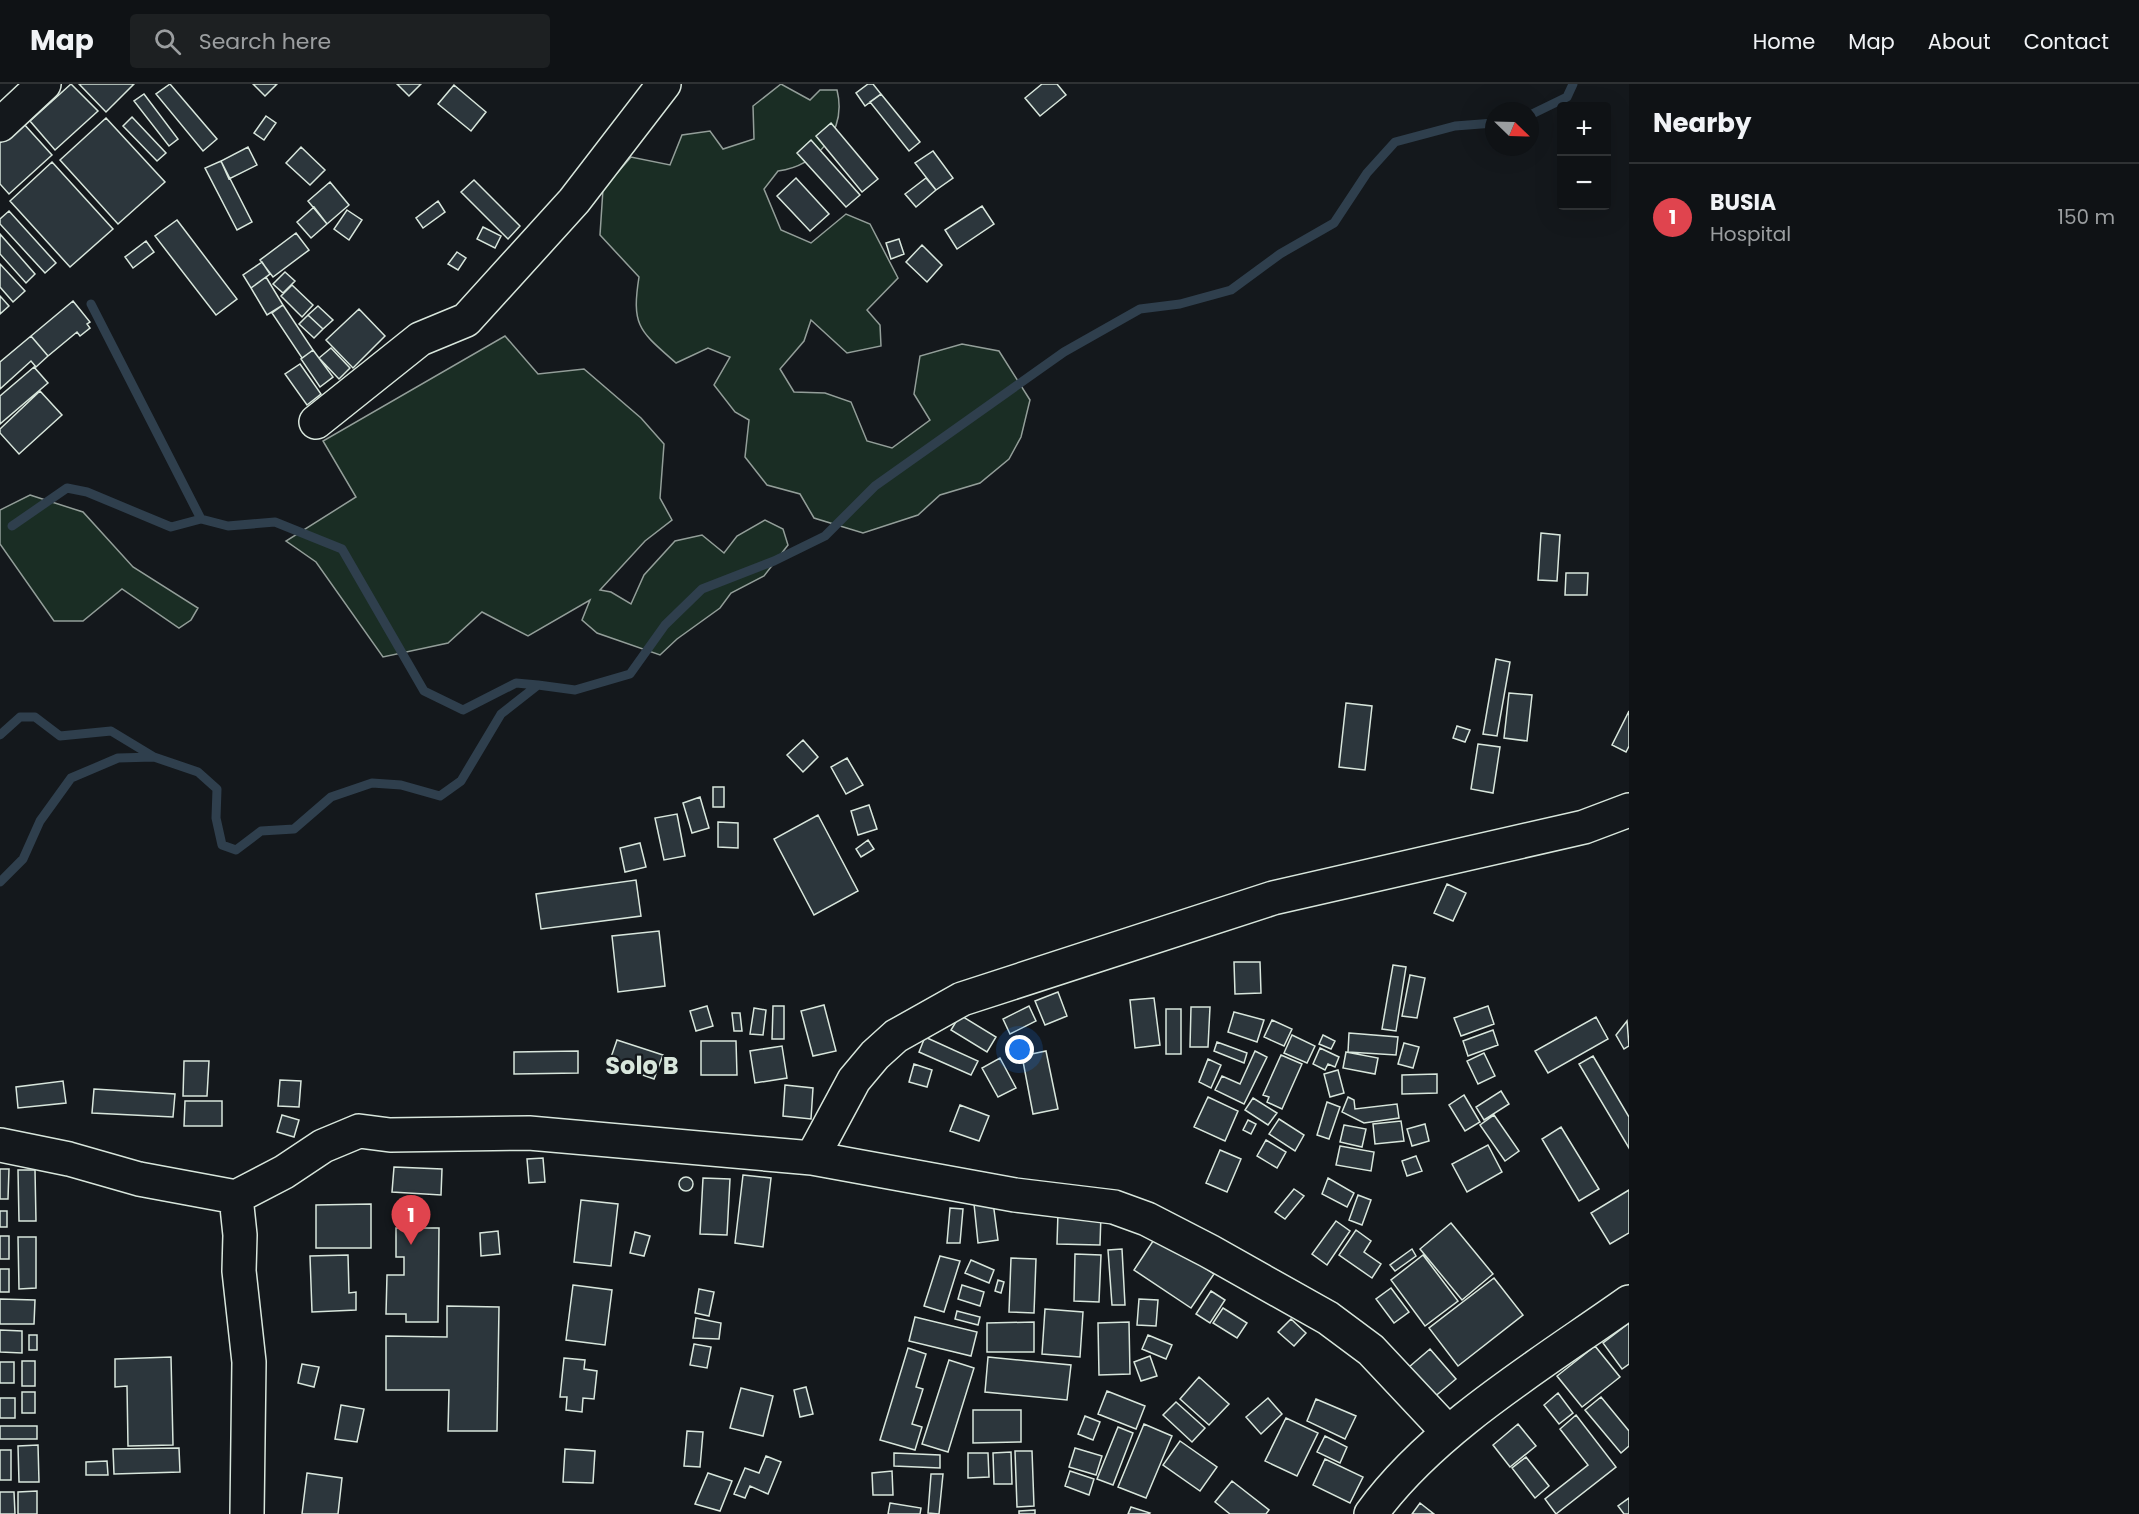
<!DOCTYPE html>
<meta charset="utf-8">
<style>
body{margin:0;font-family:Poppins,sans-serif;background:#1d2022;color:#f1f3f6}
.controls{position:absolute;right:18px;top:18px;display:grid;overflow:hidden;border-radius:6px;box-shadow:0 6px 24px #0002}
.controls button{width:54px;height:54px;display:grid;place-items:center;padding:0;border:0;border-bottom:2px solid #2f3234;background:#0f1215;color:#f1f3f6;font:30px sans-serif}
.compass{position:absolute;left:1485px;top:18px;width:54px;height:54px;border-radius:50%;background:#0f1215;box-shadow:0 6px 24px #0002;rotate:113deg}
.you{position:absolute;left:1020px;top:966px;width:21px;height:21px;margin:-15px;border:4px solid #fff;border-radius:50%;background:#1a73e8;box-shadow:0 0 0 9px #1a73e833}
.badge{display:grid;place-items:center;width:39px;height:39px;border-radius:50%;background:#1a73e8;color:#fff;font-size:20px;font-weight:700}
.pin{position:absolute;translate:-50% -50px;filter:drop-shadow(0 2px 3px #0008)}
.pin::after{content:'';position:absolute;top:32px;width:21px;height:18px;background:inherit;clip-path:polygon(0 0,100% 0,50% 100%)}
.list{margin:0;padding:0;list-style:none}
h2{display:flex;justify-content:space-between;align-items:center;height:78px;margin:0;padding:0 24px;font-size:26px}
h2 small{font-size:20px;font-weight:400;color:#9b9ea0}
.list li{display:grid;grid-template-columns:39px 1fr auto;gap:18px;align-items:center;box-sizing:border-box;height:108px;padding:0 24px;border-top:2px solid #2f3234}
.list b{display:block;font-size:22px;white-space:nowrap}
.list p{margin:0;font-size:20px;white-space:nowrap;color:#9b9ea0}
.list em{font-size:20px;font-style:normal;color:#9b9ea0}
.icon{flex:none;width:33px;height:33px;fill:none;stroke:currentColor;stroke-width:2;stroke-linecap:round;stroke-linejoin:round}
.map{position:relative;flex:none;width:1629px;height:1430px;overflow:hidden}
header{display:flex;align-items:center;gap:36px;box-sizing:border-box;height:84px;padding:0 30px;background:#0f1215;border-bottom:2px solid #2f3234}
header strong{font-size:28px}
nav{display:flex;gap:33px;margin-inline-start:auto;font-size:21px}
.search{width:420px;height:54px;background:#1d2022;display:flex;align-items:center;gap:15px;box-sizing:border-box;padding:0 21px;border-radius:6px;color:#9b9ea0;font-size:22px}
main{display:flex}
aside{flex:1;background:#0f1215}
.map>svg:first-child{display:block}
</style>
<header>
<strong>Map</strong>
<div class="search"><svg class="icon" aria-label="search" viewBox="0 0 24 24"><circle cx="10" cy="10" r="6"/><path d="M15 15l6 6"/></svg>Search here</div>
<nav><a>Home</a><a>Map</a><a>About</a><a>Contact</a></nav>
</header>
<main>
<div class="map">
<svg width="1629" height="1430" viewBox="0 0 1629 1430">
<rect width="100%" height="100%" fill="#14181c"/>
<path fill="#1a2d24" stroke="#939e99" stroke-width="1.5" d="M 781,0 L 810,16 L 820,6 L 837,6 C 847,46 818,82 778,87 L 764,105 L 781,146 L 811,159 L 846,130 L 870,140 L 898,194 L 867,226 L 880,241 L 881,262 L 847,269 L 811,236 L 804,257 L 780,285 L 794,308 L 825,309 L 851,318 L 867,357 L 892,364 L 930,336 L 914,310 L 920,272 L 962,260 L 999,267 L 1030,316 L 1021,353 L 1009,375 L 980,399 L 940,411 L 918,431 L 863,449 L 814,434 L 800,410 L 767,401 L 745,373 L 749,336 L 735,328 L 714,301 L 730,273 L 708,264 L 676,279 C 640,247 631,243 639,193 L 600,151 L 603,105 L 631,73 L 670,81 L 682,51 L 710,47 L 723,65 L 754,55 L 753,22 Z
M 505,252 L 538,290 L 584,285 L 641,334 L 664,360 L 660,414 L 672,436 L 645,457 L 600,506 L 611,508 L 631,520 L 644,491 L 675,457 L 702,451 L 724,469 L 737,452 L 765,436 L 783,445 L 788,461 L 764,492 L 731,509 L 720,524 L 677,555 L 660,571 L 597,549 L 582,536 L 590,516 L 528,552 L 482,528 L 448,559 L 383,573 L 316,478 L 286,457 L 356,413 L 323,357 Z
M 30,411 L 83,428 L 133,483 L 198,524 L 191,536 L 179,544 L 122,505 L 83,537 L 54,537 L 0,460 L 0,426 Z"/>
<g fill="none" stroke-linecap="round" stroke-linejoin="round">
<path stroke="#2f3f4d" stroke-width="9" d="M 1530,31 L 1567,13 L 1573,0
M 91,220 L 201,435
M 12,442 L 67,404 L 87,408 L 171,443 L 201,435 L 228,442 L 275,438 L 342,465 L 424,607 L 463,626 L 516,599 L 538,601
M 0,651 L 20,633 L 35,633 L 60,652 L 111,647 L 154,673
M 0,798 L 23,775 L 40,737 L 71,694 L 118,674 L 154,673 L 198,688 L 217,705 L 216,734 L 222,761 L 236,766 L 261,747 L 294,745 L 331,713 L 372,699 L 401,701 L 440,712 L 461,697 L 501,630 L 538,601 L 575,606 L 630,590 L 665,541 L 702,505 L 774,477 L 825,452 L 875,402 L 1064,268 L 1140,225 L 1180,220 L 1231,206 L 1280,170 L 1334,139 L 1367,89 L 1395,58 L 1455,42 L 1494,39"/>
</g>
<path fill="#2c363c" stroke="#d8e6dc" stroke-width="1.5" d="M 71,0 L 98,27 L 55,66 L 30,37 Z
M 79,0 L 134,0 L 106,28 Z
M 170,0 L 217,55 L 203,67 L 156,10 Z
M 253,0 L 277,0 L 265,12 Z
M 397,0 L 421,0 L 409,12 Z
M 868,0 L 873,0 L 881,10 L 865,22 L 856,9 Z
M 1042,0 L 1057,0 L 1066,11 L 1040,32 L 1025,14 Z
M 454,1 L 486,28 L 471,47 L 438,20 Z
M 144,10 L 178,55 L 169,62 L 134,17 Z
M 881,10 L 920,58 L 909,67 L 870,18 Z
M 266,32 L 276,39 L 264,56 L 254,49 Z
M 132,33 L 166,69 L 157,77 L 123,42 Z
M 106,34 L 165,98 L 118,140 L 60,76 Z
M 23,39 L 52,71 L 9,110 L 0,100 L 0,59 Z
M 831,39 L 878,95 L 862,108 L 816,52 Z
M 811,56 L 860,111 L 846,123 L 797,69 Z
M 248,63 L 257,81 L 229,95 L 221,77 Z
M 301,63 L 325,86 L 310,101 L 286,79 Z
M 933,67 L 953,94 L 936,106 L 915,79 Z
M 221,77 L 252,138 L 237,146 L 205,84 Z
M 52,78 L 113,145 L 70,183 L 10,117 Z
M 796,94 L 829,130 L 810,147 L 777,112 Z
M 926,94 L 936,106 L 916,123 L 905,110 Z
M 474,96 L 520,142 L 508,155 L 461,108 Z
M 330,98 L 349,121 L 327,140 L 308,117 Z
M 438,117 L 445,128 L 423,144 L 416,134 Z
M 982,122 L 994,140 L 957,165 L 945,146 Z
M 314,123 L 327,140 L 311,154 L 297,138 Z
M 347,126 L 362,136 L 349,156 L 334,145 Z
M 9,127 L 56,179 L 45,189 L 0,140 L 0,135 Z
M 177,136 L 237,215 L 216,231 L 155,152 Z
M 483,143 L 501,152 L 495,164 L 477,155 Z
M 296,149 L 309,166 L 273,193 L 260,176 Z
M 0,150 L 35,190 L 26,199 L 0,170 Z
M 899,155 L 904,170 L 891,175 L 886,159 Z
M 146,157 L 154,168 L 133,184 L 125,173 Z
M 922,161 L 942,181 L 927,198 L 906,178 Z
M 457,168 L 466,174 L 458,186 L 448,180 Z
M 262,178 L 270,190 L 251,204 L 243,191 Z
M 0,180 L 25,207 L 13,218 L 0,203 Z
M 285,188 L 295,197 L 283,209 L 273,200 Z
M 266,193 L 283,221 L 267,231 L 251,204 Z
M 292,201 L 313,221 L 302,233 L 281,212 Z
M 0,212 L 9,222 L 0,230 Z
M 73,217 L 90,238 L 87,240 L 90,244 L 80,252 L 77,248 L 48,272 L 31,252 Z
M 283,221 L 313,266 L 302,274 L 272,229 Z
M 318,222 L 333,236 L 323,245 L 308,231 Z
M 359,225 L 385,252 L 353,284 L 326,256 Z
M 308,231 L 323,245 L 314,254 L 299,240 Z
M 31,252 L 48,272 L 36,283 L 31,277 L 0,305 L 0,278 Z
M 331,264 L 350,284 L 339,295 L 319,274 Z
M 313,266 L 333,293 L 320,303 L 301,275 Z
M 300,280 L 321,310 L 307,321 L 285,290 Z
M 34,283 L 48,299 L 0,340 L 0,312 Z
M 40,307 L 62,331 L 19,370 L 0,349 L 0,345 Z
M 1541,449 L 1560,451 L 1557,497 L 1538,496 Z
M 1566,489 L 1588,489 L 1587,511 L 1565,511 Z
M 1496,575 L 1510,578 L 1497,652 L 1483,650 Z
M 1509,609 L 1532,611 L 1527,657 L 1504,654 Z
M 1346,619 L 1372,622 L 1365,686 L 1339,683 Z
M 1629,627 L 1629,662 L 1626,668 L 1612,661 Z
M 1457,642 L 1470,646 L 1465,658 L 1453,654 Z
M 803,656 L 818,673 L 803,688 L 787,671 Z
M 1478,660 L 1500,663 L 1493,709 L 1471,705 Z
M 847,674 L 863,701 L 846,710 L 831,683 Z
M 713,703 L 724,703 L 724,723 L 713,723 Z
M 700,713 L 709,744 L 692,749 L 683,719 Z
M 869,721 L 877,745 L 858,751 L 851,727 Z
M 677,730 L 685,772 L 664,776 L 655,734 Z
M 818,731 L 858,807 L 814,831 L 774,755 Z
M 718,738 L 738,739 L 738,764 L 718,763 Z
M 868,756 L 874,765 L 861,773 L 856,765 Z
M 640,759 L 646,783 L 625,788 L 620,764 Z
M 636,796 L 641,832 L 541,845 L 536,810 Z
M 1447,800 L 1466,809 L 1453,837 L 1434,829 Z
M 659,847 L 665,902 L 618,908 L 612,852 Z
M 1234,878 L 1260,878 L 1261,909 L 1235,910 Z
M 1393,881 L 1406,883 L 1396,947 L 1382,945 Z
M 1410,891 L 1425,894 L 1417,934 L 1402,932 Z
M 1058,908 L 1067,932 L 1045,941 L 1035,917 Z
M 1154,914 L 1160,961 L 1135,964 L 1130,916 Z
M 824,921 L 836,967 L 813,972 L 801,927 Z
M 707,922 L 713,942 L 696,947 L 690,927 Z
M 773,922 L 784,922 L 784,955 L 772,955 Z
M 1029,922 L 1036,937 L 1010,950 L 1003,935 Z
M 1488,922 L 1494,940 L 1461,952 L 1454,934 Z
M 1191,923 L 1210,923 L 1208,963 L 1190,963 Z
M 754,924 L 766,926 L 763,951 L 750,950 Z
M 1166,925 L 1181,925 L 1181,970 L 1166,970 Z
M 1234,928 L 1264,936 L 1257,958 L 1228,948 Z
M 732,929 L 740,929 L 742,947 L 734,947 Z
M 960,931 L 996,953 L 987,968 L 951,946 Z
M 1596,933 L 1608,955 L 1548,989 L 1535,967 Z
M 1272,936 L 1292,945 L 1284,962 L 1264,953 Z
M 1627,937 L 1629,962 L 1624,965 L 1616,951 Z
M 1493,946 L 1498,961 L 1468,972 L 1463,957 Z
M 1349,949 L 1398,953 L 1396,971 L 1348,968 Z
M 1292,951 L 1315,962 L 1307,979 L 1284,969 Z
M 1323,951 L 1335,957 L 1331,965 L 1319,960 Z
M 925,953 L 978,977 L 971,991 L 919,968 Z
M 617,956 L 663,971 L 654,995 L 609,979 Z
M 701,957 L 736,957 L 737,991 L 701,991 Z
M 1217,958 L 1247,969 L 1244,979 L 1214,967 Z
M 1404,959 L 1419,963 L 1413,984 L 1398,980 Z
M 782,962 L 787,994 L 755,999 L 750,967 Z
M 1320,964 L 1339,973 L 1335,983 L 1328,980 L 1325,986 L 1313,980 Z
M 578,967 L 578,989 L 514,990 L 514,968 Z
M 1046,967 L 1058,1025 L 1033,1030 L 1022,972 Z
M 1255,967 L 1267,973 L 1244,1020 L 1215,1006 L 1222,992 L 1240,1000 Z
M 1346,968 L 1378,974 L 1375,990 L 1343,984 Z
M 1484,969 L 1495,992 L 1478,1000 L 1467,977 Z
M 1281,971 L 1302,980 L 1282,1025 L 1267,1018 L 1269,1013 L 1263,1011 Z
M 1593,972 L 1629,1033 L 1629,1064 L 1579,980 Z
M 1000,974 L 1016,1004 L 998,1013 L 982,984 Z
M 1208,975 L 1221,981 L 1211,1004 L 1199,998 Z
M 184,977 L 209,977 L 207,1012 L 183,1012 Z
M 914,980 L 932,986 L 927,1003 L 909,998 Z
M 1338,986 L 1344,1009 L 1330,1013 L 1324,990 Z
M 1437,990 L 1437,1009 L 1402,1010 L 1402,991 Z
M 280,996 L 301,997 L 299,1023 L 278,1022 Z
M 63,997 L 66,1019 L 18,1024 L 16,1003 Z
M 785,1001 L 813,1004 L 811,1035 L 783,1032 Z
M 94,1005 L 175,1010 L 173,1033 L 92,1029 Z
M 1501,1007 L 1509,1020 L 1484,1036 L 1476,1023 Z
M 1464,1011 L 1480,1038 L 1465,1047 L 1449,1021 Z
M 1208,1013 L 1238,1027 L 1225,1057 L 1194,1043 Z
M 1348,1013 L 1354,1016 L 1355,1025 L 1397,1020 L 1399,1034 L 1364,1039 L 1342,1028 Z
M 1253,1014 L 1277,1029 L 1268,1041 L 1245,1026 Z
M 185,1017 L 222,1017 L 222,1042 L 184,1042 Z
M 1327,1018 L 1340,1023 L 1329,1055 L 1317,1051 Z
M 960,1021 L 989,1032 L 979,1057 L 950,1047 Z
M 282,1031 L 299,1036 L 294,1053 L 277,1048 Z
M 1494,1031 L 1519,1067 L 1505,1077 L 1480,1041 Z
M 1279,1035 L 1304,1051 L 1295,1067 L 1269,1050 Z
M 1248,1036 L 1256,1040 L 1251,1050 L 1243,1046 Z
M 1401,1037 L 1404,1057 L 1375,1060 L 1373,1040 Z
M 1425,1040 L 1429,1057 L 1412,1062 L 1407,1045 Z
M 1344,1041 L 1366,1045 L 1362,1063 L 1340,1058 Z
M 1561,1043 L 1599,1105 L 1579,1117 L 1542,1055 Z
M 1266,1056 L 1286,1068 L 1277,1084 L 1257,1072 Z
M 1488,1061 L 1502,1088 L 1467,1108 L 1452,1080 Z
M 1340,1062 L 1374,1068 L 1371,1087 L 1336,1081 Z
M 1220,1066 L 1241,1075 L 1227,1108 L 1206,1099 Z
M 1416,1072 L 1422,1087 L 1407,1092 L 1402,1077 Z
M 543,1074 L 545,1098 L 529,1099 L 527,1075 Z
M 394,1083 L 442,1085 L 441,1111 L 392,1108 Z
M 0,1085 L 9,1085 L 8,1115 L 0,1115 Z
M 18,1086 L 35,1086 L 36,1137 L 19,1137 Z
M 743,1091 L 771,1094 L 763,1163 L 735,1159 Z
M679 1100a7 7 0 1 1 14 0a7 7 0 1 1-14 0Z
M 703,1094 L 730,1095 L 727,1151 L 700,1150 Z
M 1328,1094 L 1354,1109 L 1347,1123 L 1322,1110 Z
M 1294,1105 L 1304,1112 L 1285,1135 L 1275,1128 Z
M 1629,1106 L 1629,1149 L 1610,1160 L 1591,1129 Z
M 1358,1111 L 1371,1116 L 1362,1141 L 1349,1136 Z
M 581,1116 L 618,1120 L 611,1182 L 574,1178 Z
M 993,1118 L 998,1156 L 978,1159 L 974,1120 Z
M 371,1120 L 371,1164 L 316,1164 L 316,1121 Z
M 950,1124 L 963,1125 L 960,1159 L 947,1159 Z
M 0,1127 L 7,1127 L 7,1143 L 0,1143 Z
M 1058,1128 L 1101,1130 L 1100,1161 L 1057,1160 Z
M 1336,1137 L 1350,1147 L 1327,1181 L 1312,1170 Z
M 1451,1139 L 1493,1190 L 1462,1216 L 1420,1165 Z
M 396,1144 L 439,1144 L 438,1238 L 406,1238 L 406,1230 L 386,1230 L 387,1191 L 404,1191 L 404,1173 L 396,1173 Z
M 1356,1146 L 1371,1157 L 1364,1168 L 1381,1180 L 1372,1194 L 1339,1171 Z
M 498,1147 L 500,1170 L 481,1172 L 480,1149 Z
M 635,1148 L 650,1152 L 644,1172 L 630,1169 Z
M 1157,1151 L 1214,1190 L 1191,1224 L 1134,1186 Z
M 0,1152 L 9,1152 L 9,1175 L 0,1175 Z
M 18,1153 L 36,1153 L 36,1204 L 19,1205 Z
M 1122,1165 L 1125,1221 L 1112,1221 L 1108,1166 Z
M 1412,1165 L 1416,1172 L 1395,1187 L 1390,1181 Z
M 1075,1170 L 1101,1171 L 1099,1218 L 1074,1217 Z
M 348,1171 L 349,1209 L 356,1208 L 356,1226 L 312,1228 L 310,1172 Z
M 1423,1171 L 1458,1217 L 1425,1242 L 1391,1196 Z
M 940,1172 L 960,1177 L 944,1228 L 924,1222 Z
M 1011,1174 L 1036,1175 L 1034,1229 L 1009,1228 Z
M 971,1176 L 994,1186 L 989,1199 L 965,1189 Z
M 0,1185 L 9,1185 L 9,1208 L 0,1208 Z
M 1494,1194 L 1523,1231 L 1458,1282 L 1429,1244 Z
M 998,1196 L 1004,1198 L 1001,1209 L 995,1207 Z
M 573,1201 L 612,1206 L 605,1261 L 566,1256 Z
M 962,1201 L 984,1208 L 980,1222 L 958,1215 Z
M 1391,1204 L 1409,1228 L 1394,1239 L 1376,1215 Z
M 699,1205 L 714,1208 L 709,1232 L 695,1229 Z
M 1211,1207 L 1225,1216 L 1210,1239 L 1196,1230 Z
M 0,1215 L 35,1216 L 34,1240 L 0,1240 Z
M 1139,1215 L 1158,1216 L 1156,1242 L 1137,1241 Z
M 447,1222 L 499,1223 L 497,1347 L 448,1347 L 449,1306 L 386,1306 L 386,1252 L 447,1253 Z
M 1223,1224 L 1247,1239 L 1237,1254 L 1213,1239 Z
M 1045,1225 L 1083,1228 L 1080,1273 L 1042,1270 Z
M 957,1227 L 980,1233 L 978,1241 L 955,1235 Z
M 915,1233 L 977,1248 L 971,1272 L 909,1257 Z
M 696,1234 L 721,1239 L 719,1255 L 693,1254 Z
M 1291,1235 L 1306,1249 L 1294,1262 L 1278,1248 Z
M 1034,1238 L 1034,1268 L 987,1268 L 987,1239 Z
M 1129,1238 L 1130,1290 L 1099,1291 L 1098,1239 Z
M 1629,1239 L 1629,1280 L 1622,1285 L 1603,1259 Z
M 0,1246 L 22,1247 L 22,1269 L 0,1268 Z
M 29,1251 L 37,1251 L 37,1266 L 29,1266 Z
M 1148,1251 L 1172,1261 L 1166,1275 L 1142,1265 Z
M 694,1260 L 711,1263 L 707,1284 L 690,1281 Z
M 1595,1262 L 1620,1293 L 1582,1323 L 1557,1292 Z
M 908,1264 L 926,1270 L 916,1303 L 923,1305 L 912,1340 L 922,1343 L 915,1366 L 880,1356 Z
M 1430,1265 L 1456,1295 L 1427,1319 L 1402,1289 Z
M 1150,1272 L 1157,1292 L 1141,1297 L 1134,1278 Z
M 171,1273 L 173,1361 L 128,1362 L 127,1302 L 115,1303 L 115,1275 Z
M 988,1273 L 1071,1281 L 1067,1316 L 985,1308 Z
M 564,1274 L 585,1276 L 584,1285 L 597,1287 L 594,1315 L 583,1314 L 582,1328 L 566,1326 L 567,1313 L 560,1313 Z
M 949,1276 L 974,1284 L 948,1368 L 922,1360 Z
M 22,1277 L 35,1277 L 35,1302 L 22,1302 Z
M 0,1278 L 14,1278 L 14,1299 L 0,1299 Z
M 302,1280 L 319,1283 L 314,1303 L 298,1299 Z
M 1199,1293 L 1229,1320 L 1209,1341 L 1180,1315 Z
M 806,1303 L 813,1330 L 800,1333 L 794,1306 Z
M 741,1304 L 773,1312 L 763,1352 L 730,1344 Z
M 1107,1307 L 1145,1322 L 1136,1345 L 1098,1330 Z
M 22,1308 L 35,1308 L 35,1329 L 22,1329 Z
M 1558,1309 L 1573,1329 L 1559,1340 L 1544,1321 Z
M 1601,1313 L 1629,1347 L 1629,1362 L 1621,1369 L 1585,1326 Z
M 0,1314 L 15,1314 L 15,1334 L 0,1334 Z
M 1268,1314 L 1282,1330 L 1261,1350 L 1246,1333 Z
M 1316,1315 L 1356,1332 L 1345,1355 L 1307,1337 Z
M 1176,1318 L 1205,1344 L 1192,1358 L 1163,1331 Z
M 341,1321 L 364,1325 L 357,1358 L 335,1355 Z
M 973,1326 L 1021,1326 L 1021,1358 L 973,1359 Z
M 1576,1331 L 1616,1383 L 1556,1430 L 1545,1415 L 1588,1381 L 1560,1345 Z
M 1085,1332 L 1100,1338 L 1093,1356 L 1078,1350 Z
M 1286,1334 L 1318,1349 L 1297,1392 L 1265,1377 Z
M 1144,1340 L 1172,1352 L 1146,1414 L 1118,1403 Z
M 1518,1340 L 1536,1362 L 1510,1383 L 1493,1361 Z
M 0,1342 L 37,1342 L 37,1355 L 0,1355 Z
M 1118,1343 L 1133,1349 L 1113,1401 L 1097,1395 Z
M 687,1347 L 703,1348 L 700,1383 L 684,1382 Z
M 1325,1352 L 1347,1363 L 1340,1379 L 1317,1368 Z
M 1180,1357 L 1217,1383 L 1200,1407 L 1163,1381 Z
M 38,1361 L 39,1398 L 19,1398 L 18,1362 Z
M 179,1364 L 180,1388 L 114,1390 L 113,1365 Z
M 1075,1364 L 1102,1372 L 1096,1391 L 1069,1383 Z
M 565,1365 L 595,1367 L 593,1399 L 563,1398 Z
M 0,1366 L 11,1366 L 11,1396 L 0,1396 Z
M 1015,1367 L 1032,1367 L 1034,1422 L 1017,1423 Z
M 1011,1368 L 1012,1400 L 994,1400 L 993,1369 Z
M 894,1369 L 940,1371 L 940,1384 L 894,1382 Z
M 968,1369 L 988,1369 L 989,1393 L 968,1394 Z
M 766,1372 L 781,1378 L 768,1410 L 750,1402 L 745,1414 L 734,1410 L 745,1384 L 759,1389 Z
M 1526,1373 L 1549,1402 L 1535,1414 L 1512,1384 Z
M 1325,1375 L 1363,1393 L 1350,1419 L 1313,1401 Z
M 107,1377 L 108,1391 L 86,1391 L 86,1378 Z
M 892,1387 L 893,1411 L 873,1411 L 872,1389 Z
M 1070,1387 L 1094,1395 L 1089,1411 L 1065,1402 Z
M 307,1389 L 342,1394 L 338,1430 L 302,1430 Z
M 708,1389 L 732,1397 L 720,1427 L 695,1420 Z
M 931,1390 L 943,1390 L 939,1430 L 928,1429 Z
M 1232,1397 L 1269,1426 L 1266,1430 L 1230,1430 L 1215,1418 Z
M 37,1407 L 37,1430 L 18,1430 L 18,1408 Z
M 0,1408 L 14,1408 L 15,1430 L 0,1430 Z
M 1629,1414 L 1629,1430 L 1624,1430 L 1618,1422 Z
M 890,1419 L 921,1424 L 920,1430 L 888,1430 Z
M 1420,1419 L 1434,1430 L 1412,1430 Z
M 1131,1423 L 1150,1429 L 1149,1430 L 1128,1430 Z
M 1035,1426 L 1035,1430 L 1019,1430 L 1019,1427 Z"/>
<g fill="none" stroke-linecap="round" stroke-linejoin="round">
<defs>
<path id="minor" d="M 0,41 L 44,0
M 316,338 L 420,255 L 466,236 L 574,117 L 664,0
M 0,1061 L 69,1075 L 139,1095 L 236,1113 L 240,1151 L 239,1187 L 249,1278 L 247,1430
M 812,1074 L 854,996 L 875,971 L 896,952 L 962,915 L 1273,814 L 1584,743 L 1629,726
M 236,1113 L 284,1088 L 323,1062 L 359,1047 L 390,1051 L 529,1049 L 812,1074 L 1015,1111 L 1114,1123 L 1147,1135 L 1209,1167 L 1328,1234 L 1371,1266 L 1448,1348
M 1371,1430 C 1432,1345 1543,1279 1629,1218"/>
</defs>
<use href="#minor" stroke="#d8e6dc" stroke-width="36"/>
<use href="#minor" stroke="#14181c" stroke-width="33"/>
</g>
<g text-anchor="middle" stroke-width="4.5" stroke-linejoin="round" paint-order="stroke">
<g font-size="24" font-weight="bold" fill="#d8e6dc" stroke="#14181c">
<text x="642" y="990">Solo B</text>
</g>
</g>
</svg>
<div class="controls">
<button>+</button>
<button>−</button>
</div>
<svg class="compass" viewBox="-18 -18 36 36"><path d="M0-13l5 13h-10z" fill="#e53935"/><path d="M0 13l5-13h-10z" fill="#9b9ea0"/></svg>
<div class="you"></div>
<div class="pin badge" style="left:411px;top:1161px;background:#e0444e">1</div>
</div>
<aside>
<h2>Nearby<small></small></h2>
<ul class="list">
<li><span class="badge" style="background:#e0444e">1</span><div><b>BUSIA</b><p>Hospital</p></div><em>150 m</em></li>
</ul>
</aside>
</main>
